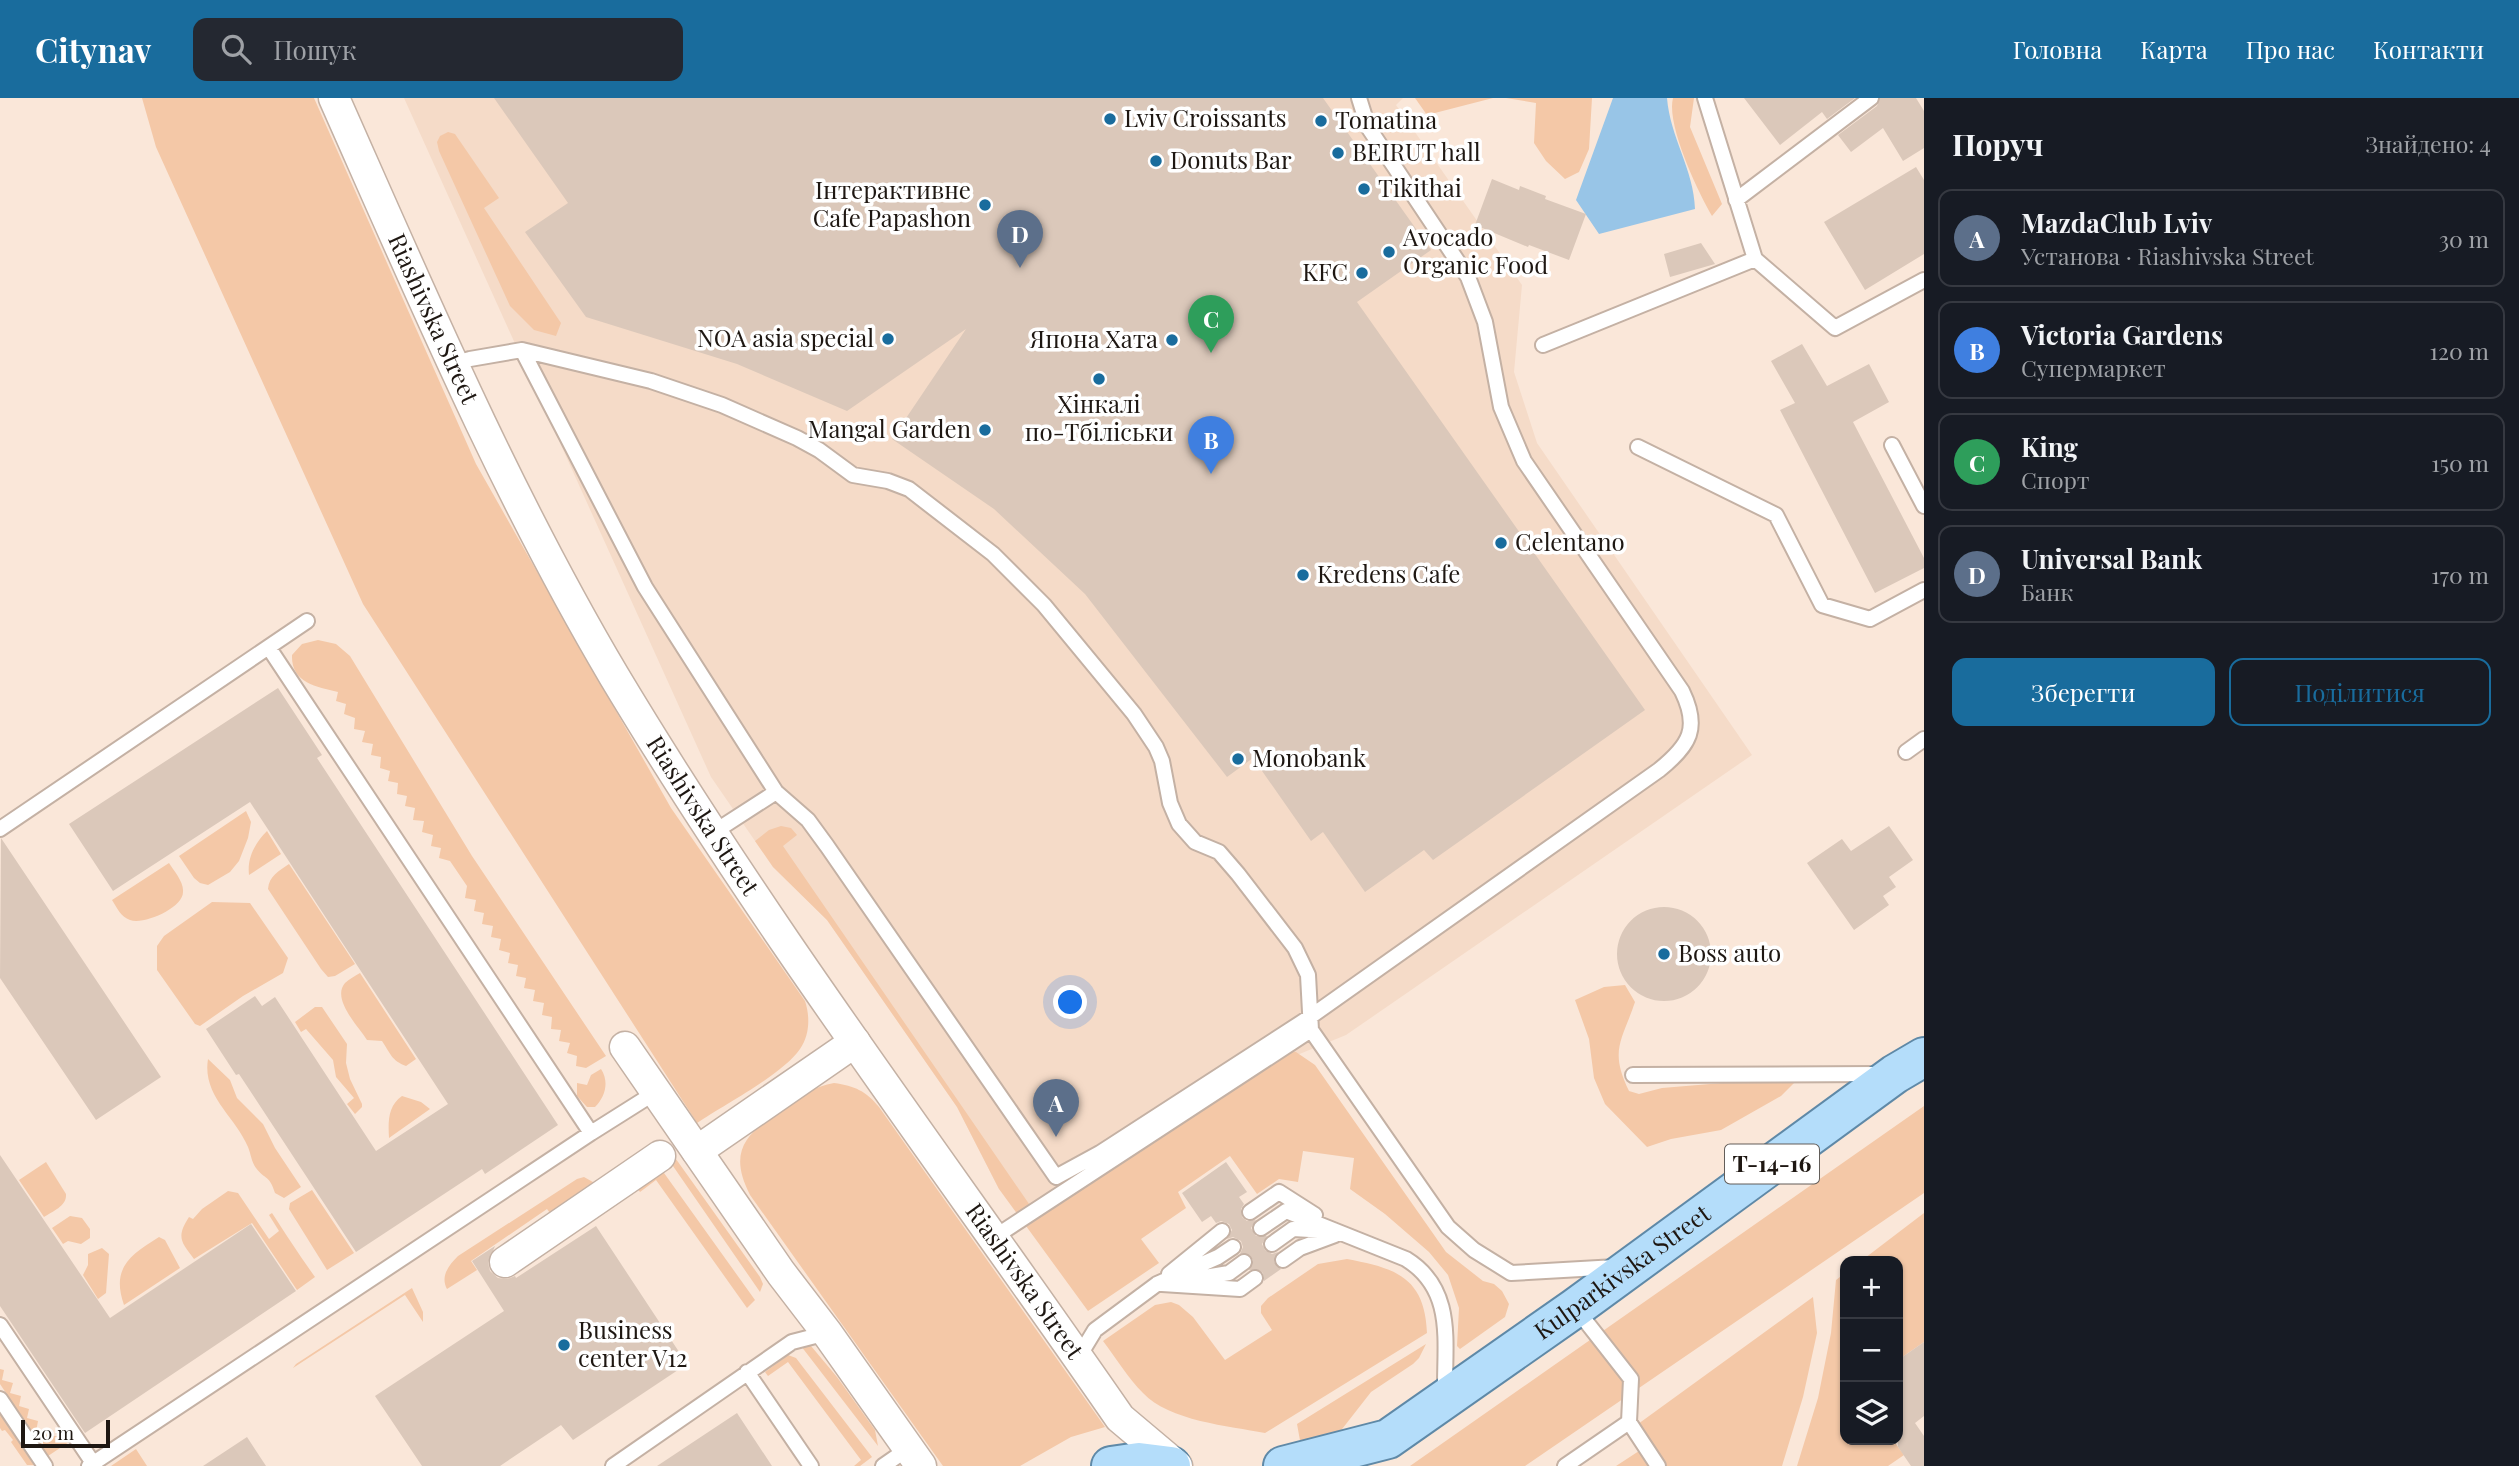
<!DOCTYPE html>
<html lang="uk">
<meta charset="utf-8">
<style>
body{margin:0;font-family:"Playfair Display",serif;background:#242831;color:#f1f3f6}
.controls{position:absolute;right:21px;bottom:21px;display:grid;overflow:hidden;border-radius:14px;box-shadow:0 2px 5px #0004}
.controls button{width:63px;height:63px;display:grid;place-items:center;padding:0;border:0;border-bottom:2px solid #363941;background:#171b24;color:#f1f3f6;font:35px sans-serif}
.scale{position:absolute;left:21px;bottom:18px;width:89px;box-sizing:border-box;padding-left:7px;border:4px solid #1e1712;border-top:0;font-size:19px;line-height:24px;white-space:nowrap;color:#1e1712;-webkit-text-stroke:5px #fff;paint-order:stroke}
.you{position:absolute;left:1071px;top:905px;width:24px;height:24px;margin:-18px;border:5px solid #fff;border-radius:50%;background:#1a73e8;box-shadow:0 0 0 10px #1a73e833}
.badge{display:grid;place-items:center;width:46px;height:46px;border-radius:50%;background:#196c9d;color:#fff;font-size:23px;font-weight:700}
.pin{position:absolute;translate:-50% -58px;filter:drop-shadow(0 2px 4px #0008)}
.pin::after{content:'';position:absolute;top:37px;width:24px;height:21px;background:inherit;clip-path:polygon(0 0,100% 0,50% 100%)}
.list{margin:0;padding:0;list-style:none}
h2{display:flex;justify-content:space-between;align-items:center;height:91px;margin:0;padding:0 28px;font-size:30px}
h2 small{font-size:23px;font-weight:400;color:#9ea1a6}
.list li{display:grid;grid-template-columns:46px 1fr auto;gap:21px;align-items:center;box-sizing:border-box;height:98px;margin:0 14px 14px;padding:0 14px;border:2px solid #363941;border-radius:14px}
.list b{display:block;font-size:26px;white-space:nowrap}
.list p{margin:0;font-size:23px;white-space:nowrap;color:#9ea1a6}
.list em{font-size:23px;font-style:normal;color:#9ea1a6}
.actions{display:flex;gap:14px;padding:21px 28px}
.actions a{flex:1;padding:16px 0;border:2px solid #196c9d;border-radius:14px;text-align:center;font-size:24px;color:#196c9d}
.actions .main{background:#196c9d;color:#fff}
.icon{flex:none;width:38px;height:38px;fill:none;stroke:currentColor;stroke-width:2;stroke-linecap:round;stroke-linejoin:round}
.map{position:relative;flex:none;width:1924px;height:1368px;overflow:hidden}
header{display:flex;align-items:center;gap:42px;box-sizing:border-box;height:98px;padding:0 35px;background:#196c9d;color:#fff}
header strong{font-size:33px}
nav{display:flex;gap:38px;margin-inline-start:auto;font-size:24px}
.search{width:490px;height:63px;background:#242831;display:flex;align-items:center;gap:18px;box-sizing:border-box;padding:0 24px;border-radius:14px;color:#9ea1a6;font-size:26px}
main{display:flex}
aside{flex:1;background:#171b24}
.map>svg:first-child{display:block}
</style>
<header>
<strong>Citynav</strong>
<div class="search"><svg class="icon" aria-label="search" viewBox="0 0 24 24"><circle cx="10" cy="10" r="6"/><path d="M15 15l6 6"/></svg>Пошук</div>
<nav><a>Головна</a><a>Карта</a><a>Про нас</a><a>Контакти</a></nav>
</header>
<main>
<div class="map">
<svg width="1924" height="1368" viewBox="0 0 1924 1368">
<rect width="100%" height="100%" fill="#fae7d9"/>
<path fill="#f5dbc8" d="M 404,0 L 1403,0 L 1396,7 L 1522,187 L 1514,274 L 1537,345 L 1752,657 L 1346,937 L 1275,966 L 1039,1119 L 999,1091 L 957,1009 L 827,822 L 773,769 L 711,679 Z"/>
<path fill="#f4c8a7" d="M 142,0 L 314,0 L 476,366 L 671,710 L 805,903 C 810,918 810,937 800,951 C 783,976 724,1007 697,1025 L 363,506 L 156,49 Z
M 1415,0 L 1493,0 L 1427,17 Z
M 1506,0 L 1592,0 L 1589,51 L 1579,74 L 1565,81 L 1546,63 L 1534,45 L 1536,5 Z
M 1673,0 L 1694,0 L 1690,29 L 1722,106 L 1712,118 C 1698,94 1666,27 1673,0 Z
M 448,34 L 455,36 L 499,100 L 484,110 L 561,225 L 556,238 L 534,232 L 510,208 L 439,53 L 437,44 L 440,38 Z
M 318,542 L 336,546 L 350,558 L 472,758 L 606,958 L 586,970 L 576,968 L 577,958 L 567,955 L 570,945 L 559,943 L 561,932 L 551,931 L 552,919 L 542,917 L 544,905 L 533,903 L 535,892 L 524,890 L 526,880 L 516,878 L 518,867 L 508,865 L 510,855 L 499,852 L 501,841 L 491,839 L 493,828 L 482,826 L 484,815 L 474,813 L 476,802 L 465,800 L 467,788 L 450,763 L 439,760 L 441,750 L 431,748 L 433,737 L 422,734 L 424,723 L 413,722 L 415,710 L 405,708 L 407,698 L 397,696 L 398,685 L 388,683 L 390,673 L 380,670 L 381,659 L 371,657 L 373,646 L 362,644 L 365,633 L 354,631 L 355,620 L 344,616 L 346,606 L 336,603 L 338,594 C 316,589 291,585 292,557 L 302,546 Z
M 246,713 L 251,724 L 248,740 L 239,763 L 230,774 L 208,787 L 200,785 L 194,780 L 179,758 Z
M 781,728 L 791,730 L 797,737 L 783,748 L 1038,1119 L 1274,966 L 1287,952 L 1296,954 L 1315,967 L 1446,1154 L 1483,1183 L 1494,1186 L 1502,1193 L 1509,1206 L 1505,1219 L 1460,1251 L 1457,1248 L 1459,1210 L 1448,1177 L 1429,1154 L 1385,1116 L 1350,1091 L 1354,1060 L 1303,1053 L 1298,1084 L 1279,1081 L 1257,1096 L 1230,1058 L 1178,1094 L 1186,1110 L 1141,1141 L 1159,1165 L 1088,1213 L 999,1091 L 957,1009 L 827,822 L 773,769 L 755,743 L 769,732 Z
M 267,733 L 281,756 L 249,777 C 247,760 255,745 267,733 Z
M 169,765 C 174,773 184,784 183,794 C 183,810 144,827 130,822 C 121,819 117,810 112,802 Z
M 289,766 L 355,866 L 335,878 L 328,879 L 321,871 L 268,791 C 269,778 279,773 289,766 Z
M 212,804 L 250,805 L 288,860 L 283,875 L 243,898 L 200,928 L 195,926 L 157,872 L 157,848 L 164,838 Z
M 360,875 L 416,961 L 406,968 C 392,963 390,955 382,943 L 367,942 C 359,929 331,901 345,885 C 349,881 355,878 360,875 Z
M 1625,887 L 1635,904 C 1622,943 1609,952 1629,993 L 1639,996 L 1662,990 L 1722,985 L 1771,972 L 1796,983 L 1781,998 L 1721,1032 L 1671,1041 L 1647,1049 L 1605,1006 L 1594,980 L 1589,941 L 1575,902 L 1604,889 Z
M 315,909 L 322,909 L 347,946 L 346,965 L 350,981 L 362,1006 L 362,1009 L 355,1016 L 347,1006 L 354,1000 L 336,979 L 333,962 L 306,931 L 301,934 L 295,924 Z
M 208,961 L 230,982 L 237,1000 L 263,1026 L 275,1050 L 301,1089 L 284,1100 L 275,1095 C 269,1076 266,1083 256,1070 C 251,1063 251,1056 248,1049 C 235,1018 202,998 208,961 Z
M 601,971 C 609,983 606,998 595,1009 L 587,1009 L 577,998 L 577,985 L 587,987 L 591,977 Z
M 834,985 C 855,988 866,993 879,1009 L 1105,1329 L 1071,1339 L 1020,1368 L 943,1368 L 750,1097 C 726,1050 749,1034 786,1009 C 802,998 815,988 834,985 Z
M 402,998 L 421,1004 L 430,1011 L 389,1040 C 388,1023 388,1008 402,998 Z
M 1924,1008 L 1924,1095 L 1525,1368 L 1410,1368 Z
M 655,1042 L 666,1047 L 760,1179 L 763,1186 L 760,1194 Z
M 46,1064 L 66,1096 C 67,1108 53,1113 44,1119 L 19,1082 Z
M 659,1068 L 755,1202 L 747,1210 L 656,1082 L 640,1094 L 634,1086 Z
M 584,1079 L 600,1088 L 553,1119 L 547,1111 L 471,1163 L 477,1172 L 447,1191 C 440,1178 449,1167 458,1158 L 577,1081 Z
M 312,1092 L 354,1155 L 327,1172 L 289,1111 L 290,1105 Z
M 228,1093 L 238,1095 L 269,1141 L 279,1133 L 269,1117 L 272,1115 C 287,1138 300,1158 315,1179 L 297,1192 L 252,1125 L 194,1161 C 181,1144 176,1139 189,1119 L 193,1121 L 202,1111 Z
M 1924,1115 L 1924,1244 L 1898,1262 L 1898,1163 L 1861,1163 Z
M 70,1118 L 82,1120 L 90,1131 L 90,1140 L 81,1146 L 68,1143 L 63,1146 L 52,1130 Z
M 159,1139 L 165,1142 L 180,1170 L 124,1207 C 111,1170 130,1157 159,1139 Z
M 102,1150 L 109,1156 L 106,1195 L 98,1201 L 83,1177 L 88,1167 L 88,1156 Z
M 1347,1161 C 1395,1170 1425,1179 1427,1235 L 1265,1335 C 1229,1328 1169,1323 1143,1295 C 1128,1280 1116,1260 1103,1243 L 1155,1207 L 1171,1204 L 1179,1207 L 1193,1219 L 1225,1262 L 1272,1232 L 1261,1215 L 1261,1208 L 1268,1200 L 1318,1166 Z
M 1845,1175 L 1845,1342 L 1893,1342 L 1904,1357 L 1888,1368 L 1797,1368 L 1818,1300 L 1831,1235 L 1836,1182 Z
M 412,1190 L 423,1214 L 423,1224 L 405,1197 L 293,1270 L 296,1266 Z
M 1813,1199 L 1817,1235 L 1803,1299 L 1782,1368 L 1616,1368 L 1639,1353 L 1627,1334 Z
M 1426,1246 L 1419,1260 L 1413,1266 L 1371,1294 L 1339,1335 L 1301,1348 L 1297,1326 Z
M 806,1247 L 811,1248 L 837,1279 L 875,1332 L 878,1348 L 801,1248 Z
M 788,1257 L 796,1260 L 872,1359 L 860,1368 L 854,1368 L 861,1362 L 788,1264 L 768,1278 L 765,1274 Z
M 0,1271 L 4,1272 L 2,1282 L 13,1285 L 10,1295 L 21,1298 L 19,1308 L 29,1311 L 27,1320 L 38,1323 L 36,1334 L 64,1340 L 69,1344 L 48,1358 L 0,1286 Z
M 0,1316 L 34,1367 L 27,1367 L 11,1344 L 13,1342 L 5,1332 L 2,1333 L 0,1330 Z
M 136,1351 L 147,1368 L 111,1368 Z"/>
<path fill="#98c5e7" d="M 1613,0 L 1667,0 C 1670,39 1694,72 1695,111 L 1599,136 L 1576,102 Z"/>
<path fill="#dbc8ba" d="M 494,0 L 1323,0 L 1431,152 L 1357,204 L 1645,612 L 1433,762 L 1424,752 L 1365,794 L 1323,734 L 1311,743 L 1253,660 L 1227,679 L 1085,496 L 994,411 L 892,341 L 966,231 L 847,313 L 737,266 L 586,219 L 525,134 L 568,105 Z
M 1744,0 L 1855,0 L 1827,21 L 1822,14 L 1780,47 Z
M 1880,0 L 1916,0 L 1924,13 L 1924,50 L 1903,63 L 1883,30 L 1851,54 L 1838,37 L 1877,8 Z
M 1916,69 L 1924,82 L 1924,156 L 1865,192 L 1824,124 Z
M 1492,81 L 1519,92 L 1520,88 L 1546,98 L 1545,101 L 1586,116 L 1569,162 L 1529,147 L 1528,149 L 1475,127 Z
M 1701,145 L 1715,166 L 1670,179 L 1664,156 Z
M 1802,246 L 1827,288 L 1869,266 L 1889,304 L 1853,324 L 1924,460 L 1924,470 L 1875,495 L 1780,312 L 1795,305 L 1771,263 Z
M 278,590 L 322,657 L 317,660 L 558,1027 L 485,1076 L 482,1071 L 356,1154 L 239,976 L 236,977 L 206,931 L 255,898 L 262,908 L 275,899 L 376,1053 L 448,1006 L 250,704 L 113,793 L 69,726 Z
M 1889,728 L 1913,762 L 1889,779 L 1896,789 L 1883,798 L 1889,807 L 1854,832 L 1807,765 L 1842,741 L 1851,753 Z
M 1,740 L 161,979 L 96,1022 L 0,880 Z
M1617 856a47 47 0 1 1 94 0a47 47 0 1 1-94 0Z
M 0,1057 L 110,1220 L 251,1126 L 296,1193 L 85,1335 L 0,1208 Z
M 1226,1064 L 1247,1094 L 1239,1099 L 1244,1106 L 1241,1111 L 1242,1119 L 1247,1123 L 1256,1122 L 1251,1130 L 1256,1138 L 1267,1138 L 1262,1146 L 1265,1152 L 1272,1156 L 1278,1154 L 1274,1164 L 1281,1171 L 1264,1183 L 1263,1175 L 1259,1172 L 1249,1172 L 1253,1162 L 1248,1156 L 1240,1156 L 1243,1149 L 1241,1143 L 1233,1139 L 1227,1141 L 1232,1132 L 1229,1126 L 1221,1123 L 1216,1125 L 1211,1118 L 1202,1124 L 1182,1095 Z
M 596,1128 L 687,1266 L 573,1342 L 561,1327 L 500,1368 L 422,1368 L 375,1298 L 504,1213 L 472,1163 L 495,1148 L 488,1165 L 490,1173 L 498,1180 L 507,1181 L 515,1178 L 516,1180 Z
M 1924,1244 L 1924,1318 L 1915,1325 L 1924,1338 L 1924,1368 L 1911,1368 L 1898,1349 L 1898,1262 Z
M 737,1315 L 772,1368 L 657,1368 Z
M 247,1339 L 266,1368 L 203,1368 Z"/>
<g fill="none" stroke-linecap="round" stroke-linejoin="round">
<defs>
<path id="lane" d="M 1359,0 L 1368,29 L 1468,179 L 1485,224 L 1501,309 L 1524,363 L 1682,593 C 1700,630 1690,647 1659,672 L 1310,919 L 1100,1055 L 1056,1079 L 827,748 L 808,722 L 776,694 L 645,489 L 522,252 L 651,283 L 722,307 L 797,340 L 819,352 L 853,377 L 888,383 L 909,391 L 993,456 L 1044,507 L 1134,616 L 1156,649 L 1162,663 L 1170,705 L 1179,726 L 1195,744 L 1219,754 L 1238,776 L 1295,850 L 1308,877 L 1311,932 L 1448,1129 L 1474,1152 L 1511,1175 L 1616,1169
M 1705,0 L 1755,161 L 1835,230 L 1924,182
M 1736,102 L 1871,0
M 1543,247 L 1755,161
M 452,266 L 470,261 L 522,252
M 1892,347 L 1924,408
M 1638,349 L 1776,417 L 1822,507 L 1870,521 L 1924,492
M 269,550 L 591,1035
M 1906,654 L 1924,641
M 0,731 L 307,523
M 711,736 L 776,694
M 1633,977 L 1879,976
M 1250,1114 L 1279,1094 L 1315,1117
M 1261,1130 L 1286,1113 L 1406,1161 C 1456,1192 1444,1245 1445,1297
M 993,1140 L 1311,932
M 1272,1146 L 1293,1131 L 1327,1133
M 1283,1162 L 1300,1150 L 1335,1137
M 1169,1176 L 1222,1133
M 1186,1182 L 1229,1175 L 1244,1164
M 1162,1186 L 1240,1191 L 1255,1180
M 1577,1212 L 1631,1281 L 1629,1324 L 1658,1368
M 0,1227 L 93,1365
M 1078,1260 L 1095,1232 L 1157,1186 L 1218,1159 L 1233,1149
M 747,1274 L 811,1368
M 0,1301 L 45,1368
M 89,1368 L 591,1035 L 656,994
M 613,1368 L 792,1244 L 827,1235
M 883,1368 L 909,1350
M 1565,1368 L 1629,1324"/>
<g id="street">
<path id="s1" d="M 334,0 C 421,196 505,394 614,578 C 768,835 950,1074 1120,1320 L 1177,1368"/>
<path d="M 625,949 L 781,1175 L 827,1235 L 921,1368"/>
<path d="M 697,1053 L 855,944"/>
<path d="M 505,1164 L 660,1058"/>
</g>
<g id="primary">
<path d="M 1111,1368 L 1139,1364 L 1171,1368"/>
<path id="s2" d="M 1283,1368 L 1388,1341 L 1575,1210 L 1895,976 L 1924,959"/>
</g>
</defs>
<use href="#lane" stroke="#c4b1a4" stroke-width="18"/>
<use href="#street" stroke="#c4b1a4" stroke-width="33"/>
<use href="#primary" stroke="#5f89a7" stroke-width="42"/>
<use href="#lane" stroke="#fff" stroke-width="14"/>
<use href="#street" stroke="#fff" stroke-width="30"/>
<use href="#primary" stroke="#b4ddfa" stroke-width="38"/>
</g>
<g fill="#196c9d" stroke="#fff" stroke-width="2.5">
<circle cx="1110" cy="21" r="7"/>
<circle cx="1321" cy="23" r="7"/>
<circle cx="1338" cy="55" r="7"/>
<circle cx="1156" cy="63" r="7"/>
<circle cx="1364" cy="91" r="7"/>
<circle cx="985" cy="107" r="7"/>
<circle cx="1389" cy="154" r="7"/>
<circle cx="1362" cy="175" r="7"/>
<circle cx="888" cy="241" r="7"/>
<circle cx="1172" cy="242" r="7"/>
<circle cx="1099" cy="281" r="7"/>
<circle cx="985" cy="332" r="7"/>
<circle cx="1501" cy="445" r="7"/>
<circle cx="1303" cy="477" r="7"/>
<circle cx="1238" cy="661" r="7"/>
<circle cx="1664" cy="856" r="7"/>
<circle cx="564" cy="1247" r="7"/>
</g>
<g text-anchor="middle" stroke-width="7" stroke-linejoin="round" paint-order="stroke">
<rect fill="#fff" stroke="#625d59" stroke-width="2" x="1725" y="1046.5" width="94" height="39" rx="5"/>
<g font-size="23" font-weight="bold" fill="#1e1712">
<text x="1772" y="1074">Т-14-16</text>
</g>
<g font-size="24" fill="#1e1712" stroke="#fff" text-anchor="start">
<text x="1124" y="29">Lviv Croissants</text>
<text x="1335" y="31">Tomatina</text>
<text x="1352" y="63">BEIRUT hall</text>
<text x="1170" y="71">Donuts Bar</text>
<text x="1378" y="99">Tikithai</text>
<text x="971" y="101" text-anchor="end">Інтерактивне<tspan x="971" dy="28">Cafe Papashon</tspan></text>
<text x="1403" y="148">Avocado<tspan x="1403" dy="28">Organic Food</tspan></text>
<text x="1348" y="183" text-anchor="end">KFC</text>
<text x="874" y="249" text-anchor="end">NOA asia special</text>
<text x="1158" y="250" text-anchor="end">Япона Хата</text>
<text x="1099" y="315" text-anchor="middle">Хінкалі<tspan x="1099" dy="28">по-Тбіліськи</tspan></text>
<text x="971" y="340" text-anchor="end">Mangal Garden</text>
<text x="1515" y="453">Celentano</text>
<text x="1317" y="485">Kredens Cafe</text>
<text x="1252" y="669">Monobank</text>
<text x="1678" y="864">Boss auto</text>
<text x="578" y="1241">Business<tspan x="578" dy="28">center V12</tspan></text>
</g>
<g font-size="24" fill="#1e1712" stroke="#fff">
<text dy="8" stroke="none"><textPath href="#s1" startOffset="242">Riashivska Street</textPath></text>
<text dy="8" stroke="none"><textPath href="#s1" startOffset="808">Riashivska Street</textPath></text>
<text dy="8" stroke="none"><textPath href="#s2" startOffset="396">Kulparkivska Street</textPath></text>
<text dy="8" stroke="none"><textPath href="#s1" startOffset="1374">Riashivska Street</textPath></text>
</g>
</g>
</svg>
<div class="controls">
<button>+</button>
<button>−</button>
<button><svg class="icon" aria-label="layers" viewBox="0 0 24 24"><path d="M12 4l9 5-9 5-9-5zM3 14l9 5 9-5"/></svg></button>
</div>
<div class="scale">20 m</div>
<div class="you"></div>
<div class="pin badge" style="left:1056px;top:1039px;background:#5c6f8a">A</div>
<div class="pin badge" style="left:1211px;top:376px;background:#3f7fe0">B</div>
<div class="pin badge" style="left:1211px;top:255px;background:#2e9e5b">C</div>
<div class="pin badge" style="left:1020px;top:170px;background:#5c6f8a">D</div>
</div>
<aside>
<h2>Поруч<small>Знайдено: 4</small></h2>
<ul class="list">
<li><span class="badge" style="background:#5c6f8a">A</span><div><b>MazdaClub Lviv</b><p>Установа · Riashivska Street</p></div><em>30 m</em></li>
<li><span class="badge" style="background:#3f7fe0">B</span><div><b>Victoria Gardens</b><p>Супермаркет</p></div><em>120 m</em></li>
<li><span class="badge" style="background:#2e9e5b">C</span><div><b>King</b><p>Спорт</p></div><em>150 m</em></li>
<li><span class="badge" style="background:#5c6f8a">D</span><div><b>Universal Bank</b><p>Банк</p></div><em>170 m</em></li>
</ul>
<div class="actions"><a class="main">Зберегти</a><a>Поділитися</a></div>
</aside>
</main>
